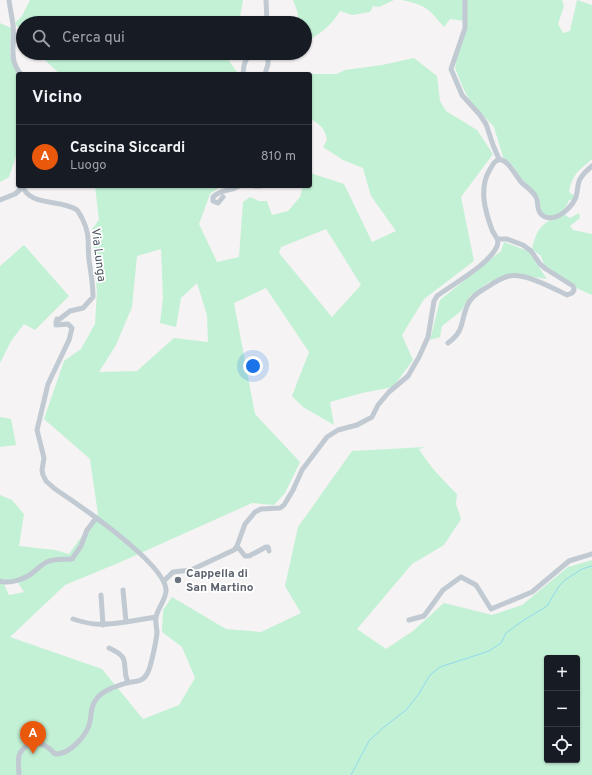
<!DOCTYPE html>
<html lang="it">
<meta charset="utf-8">
<style>
body{margin:0;font-family:Overpass,sans-serif;background:#242831;color:#f1f3f6}
.controls{position:absolute;right:12px;bottom:12px;display:grid;overflow:hidden;border-radius:4px;box-shadow:0 1px 3px #0004}
.controls button{width:36px;height:36px;display:grid;place-items:center;padding:0;border:0;border-bottom:1px solid #363941;background:#171b24;color:#f1f3f6;font:20px sans-serif}
.you{position:absolute;left:253px;top:366px;width:14px;height:14px;margin:-10px;border:3px solid #fff;border-radius:50%;background:#1a73e8;box-shadow:0 0 0 6px #1a73e833}
.badge{display:grid;place-items:center;width:26px;height:26px;border-radius:50%;background:#ea580c;color:#fff;font-size:13px;font-weight:700}
.pin{position:absolute;translate:-50% -33px;filter:drop-shadow(0 1px 2px #0008)}
.pin::after{content:'';position:absolute;top:21px;width:14px;height:12px;background:inherit;clip-path:polygon(0 0,100% 0,50% 100%)}
.list{margin:0;padding:0;list-style:none}
h2{display:flex;justify-content:space-between;align-items:center;height:52px;margin:0;padding:0 16px;font-size:17px}
h2 small{font-size:13px;font-weight:400;color:#9ea1a6}
.list li{display:grid;grid-template-columns:26px 1fr auto;gap:12px;align-items:center;box-sizing:border-box;height:64px;padding:0 16px;border-top:1px solid #363941}
.list b{display:block;font-size:15px;white-space:nowrap}
.list p{margin:0;font-size:13px;white-space:nowrap;color:#9ea1a6}
.list em{font-size:13px;font-style:normal;color:#9ea1a6}
.icon{flex:none;width:22px;height:22px;fill:none;stroke:currentColor;stroke-width:2;stroke-linecap:round;stroke-linejoin:round}
.map{position:relative;flex:none;width:592px;height:775px;overflow:hidden}
.search{position:absolute;background:#171b24;box-shadow:0 1px 3px #0004;left:16px;top:16px;width:296px;height:44px;display:flex;align-items:center;gap:10px;box-sizing:border-box;padding:0 14px;border-radius:22px;color:#9ea1a6;font-size:15px}
.panel{position:absolute;background:#171b24;box-shadow:0 1px 3px #0004;left:16px;top:72px;width:296px;height:116px;border-radius:4px}
.map>svg:first-child{display:block}
</style>
<div class="map">
<svg width="592" height="775" viewBox="0 0 592 775">
<rect width="100%" height="100%" fill="#f5f3f3"/>
<path fill="#c3f1d5" fill-rule="evenodd" d="M 30,0 L 243,0 L 239,23 L 23,23 L 23,34 L 15,23 L 22,16 Z
M 293,0 L 394,0 L 379,7 L 373,6 L 370,12 L 352,15 L 340,11 C 331,26 320,34 305,42 L 305,23 L 296,23 C 301,15 295,7 293,0 Z
M 402,0 L 562,0 L 564,6 L 558,24 L 563,33 L 570,31 L 577,0 L 592,5 L 592,159 C 579,170 572,175 569,192 L 575,196 L 573,200 L 569,200 C 565,211 559,214 548,217 L 541,212 L 539,197 L 520,178 L 514,167 L 503,157 L 494,127 L 471,102 L 464,90 L 455,68 L 458,51 L 465,21 L 450,19 L 444,27 C 428,8 427,6 402,0 Z
M 0,23 L 11,28 L 10,53 L 18,74 L 18,150 L 9,177 L 0,182 Z
M 37,53 L 226,53 C 228,62 234,66 238,74 L 60,74 Z
M 414,58 L 437,76 L 440,101 L 446,111 L 477,130 L 493,154 L 461,197 L 474,261 L 424,299 L 402,335 L 413,360 L 393,387 L 362,393 L 330,402 L 334,425 L 303,407 L 292,396 L 309,352 L 266,288 L 234,303 L 255,414 L 300,462 L 285,493 L 274,505 L 252,503 L 123,561 L 65,585 L 10,637 L 102,669 L 143,719 L 179,705 L 195,678 L 182,647 L 162,632 L 163,610 L 172,597 L 226,629 L 261,632 L 301,613 L 285,586 L 298,527 L 352,451 L 426,447 L 419,449 C 429,466 443,480 457,494 L 456,504 L 461,519 L 444,545 L 412,564 L 357,629 L 386,649 L 413,631 L 444,603 L 492,615 L 522,605 L 568,567 L 592,560 L 592,775 L 0,775 L 0,495 L 12,500 L 24,514 L 19,546 L 55,550 L 69,554 L 98,514 L 90,459 L 44,419 L 64,361 L 81,349 L 95,324 L 97,292 L 92,229 L 99,220 L 95,186 L 221,186 L 210,194 L 199,224 L 217,262 L 239,257 L 243,202 L 250,197 L 259,201 L 267,201 L 272,215 L 288,211 L 300,197 L 303,186 L 310,186 L 310,173 L 344,184 L 372,242 L 396,231 L 371,196 L 363,168 L 343,160 L 323,147 L 327,140 C 325,128 320,124 310,119 L 310,74 L 308,74 L 337,74 L 345,70 L 382,65 ZM 326,229 L 361,285 L 332,317 L 279,253 L 281,247 ZM 161,249 L 163,298 L 160,323 L 176,327 L 181,298 L 197,283 L 207,315 L 208,342 L 174,338 L 137,371 L 99,372 L 116,345 L 132,307 L 137,256 ZM 15,578 L 24,592 L 9,595 L 4,584 ZM 547,658 L 577,658 L 577,760 L 547,760 Z
M 579,213 L 580,218 L 570,226 L 573,230 L 592,234 L 592,295 L 576,288 L 544,264 L 541,256 L 532,249 C 537,227 543,222 564,214 L 570,218 Z
M 504,242 L 528,251 L 547,279 L 512,274 L 489,282 L 470,296 L 461,311 L 442,326 L 440,337 L 430,340 L 440,300 L 501,251 Z
M 24,245 L 69,296 L 35,330 L 24,324 L 11,341 L 0,363 L 0,266 Z
M 0,417 L 11,419 L 16,445 L 0,447 Z"/>
<g fill="none" stroke-linecap="round" stroke-linejoin="round">
<path stroke="#90daee" stroke-width="1" d="M 351,775 L 369,741 L 384,727 L 406,710 L 418,695 L 430,675 L 440,667 L 489,651 L 501,643 L 506,633 L 521,622 L 547,606 L 559,586 L 565,580 L 582,569 L 592,566"/>
<path stroke="#c1cad2" stroke-width="5" d="M 9,0 C 10,8 12,17 13,25 C 15,42 8,61 21,74
M 266,0 L 267,23
M 465,0 L 465,28 L 451,69 L 462,95 L 480,115 L 486,124 L 493,145 L 499,159
M 243,74 L 244,65 L 249,53
M 265,74 L 268,64 L 268,53
M 22,186 C 32,208 60,198 77,210 C 79,212 80,215 82,218 C 91,236 87,243 89,260 C 91,273 93,284 93,297 L 83,308 L 70,311 L 56,322
M 254,186 L 260,186
M 223,197 L 218,203 L 213,201 L 213,197 C 223,188 229,192 239,186
M 0,200 L 15,194 L 23,187
M 448,343 C 465,330 460,323 467,306 C 470,298 477,293 484,289 C 492,284 500,278 509,276 C 525,273 553,288 567,295 L 572,293 L 574,290 L 573,286 L 546,269 L 540,264 L 531,251 L 523,245 L 507,239 L 498,239
M 237,546 L 245,556 L 249,556 L 266,547 L 268,547 L 269,551
M 0,581 C 8,584 21,580 28,576 C 35,572 41,564 49,561 C 56,559 64,559 72,559 L 81,546 L 87,530 L 96,518
M 164,581 L 173,572 L 191,570 L 234,550 L 237,546 L 245,524 L 255,512 L 261,509 L 280,508 L 284,505 L 293,490 L 302,470 L 327,437 L 338,430 L 357,425 L 372,417 L 378,405 L 389,392 L 408,376 L 419,357 L 428,337 L 434,301 L 437,296 C 453,284 490,264 497,246 C 500,239 494,235 492,230 C 485,211 479,189 489,171 C 491,168 493,163 496,161 C 505,154 516,176 521,182 C 526,187 533,191 536,197 C 539,202 536,209 541,214 C 545,218 549,219 555,217 C 563,215 573,205 576,197 C 578,191 577,185 580,179 C 583,174 587,170 592,166
M 123,590 L 126,622 L 156,617
M 101,595 L 103,625
M 73,619 C 94,626 104,625 126,622
M 409,620 L 424,616 L 443,590 L 461,577 L 476,585 L 491,609 L 532,592 L 569,561 L 592,554
M 109,648 C 133,659 120,663 128,683
M 19,775 C 19,768 17,759 20,753 C 22,750 25,747 27,746 C 38,739 48,746 55,754 C 69,755 88,735 90,721 C 92,713 90,709 95,701 C 102,690 115,687 126,683 C 134,681 142,683 147,674 C 151,668 156,641 157,633 C 157,628 155,623 156,618 C 157,608 167,599 166,589 C 163,562 79,505 55,489 L 46,481 L 43,475 L 42,470 L 44,458 L 37,430 L 48,384 L 69,340 L 72,328 L 68,324 L 56,325 L 57,319"/>
</g>
<circle fill="#6b7280" stroke="#fff" stroke-width="1.5" cx="178" cy="580" r="4"/>
<g text-anchor="middle" stroke-width="3.5" stroke-linejoin="round" paint-order="stroke">
<g font-size="12" fill="#4a5661" stroke="#fff">
<text transform="translate(99 255) rotate(83)" y="4">Via Lunga</text>
</g>
<g font-size="12" font-weight="bold" fill="#5b616d" stroke="#fff" text-anchor="start">
<text x="186" y="577">Cappella di<tspan x="186" dy="14">San Martino</tspan></text>
</g>
</g>
</svg>
<div class="controls">
<button>+</button>
<button>−</button>
<button><svg class="icon" aria-label="locate" viewBox="0 0 24 24"><circle cx="12" cy="12" r="6"/><path d="M12 2v4M12 18v4M2 12h4M18 12h4"/></svg></button>
</div>
<div class="you"></div>
<div class="pin badge" style="left:33px;top:754px">A</div>
<div class="search"><svg class="icon" aria-label="search" viewBox="0 0 24 24"><circle cx="10" cy="10" r="6"/><path d="M15 15l6 6"/></svg>Cerca qui</div>
<section class="panel">
<h2>Vicino<small></small></h2>
<ul class="list">
<li><span class="badge">A</span><div><b>Cascina Siccardi</b><p>Luogo</p></div><em>810 m</em></li>
</ul>
</section>
</div>
